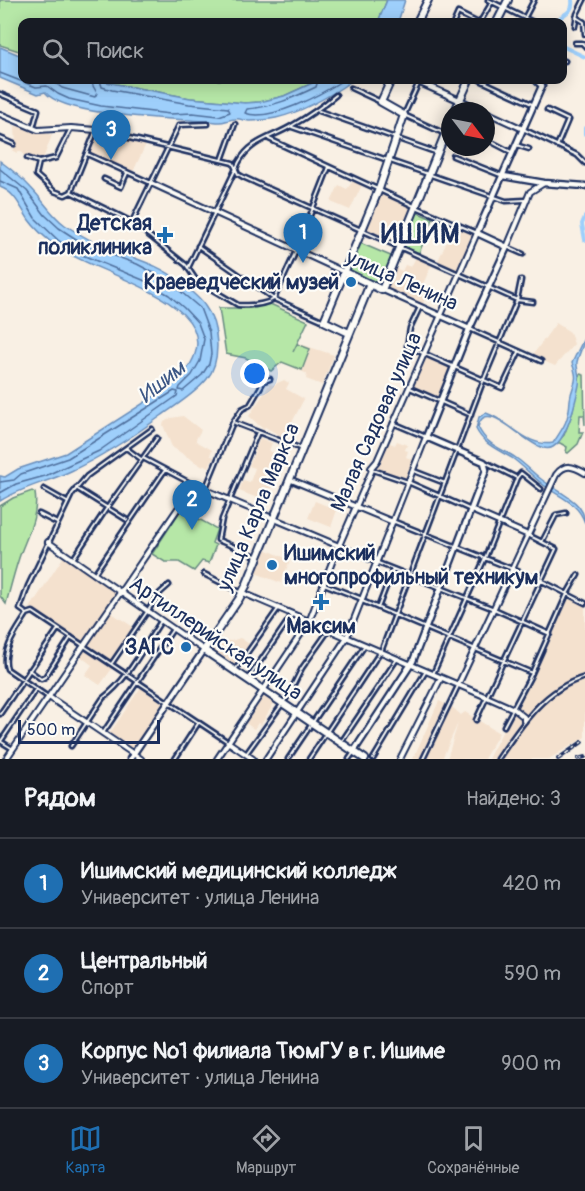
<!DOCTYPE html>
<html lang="ru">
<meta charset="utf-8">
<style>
body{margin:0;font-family:Pangolin,sans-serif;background:#242831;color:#f1f3f6}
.compass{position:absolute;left:441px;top:102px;width:54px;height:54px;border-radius:50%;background:#171b24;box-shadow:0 3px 15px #0003;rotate:122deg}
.scale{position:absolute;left:18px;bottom:15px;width:142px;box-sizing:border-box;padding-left:6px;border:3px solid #1b2f5e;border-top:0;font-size:16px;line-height:21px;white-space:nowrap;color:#1b2f5e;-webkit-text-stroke:4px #fdfcf7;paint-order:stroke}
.you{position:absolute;left:255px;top:374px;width:21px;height:21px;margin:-15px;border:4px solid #fff;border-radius:50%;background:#1a73e8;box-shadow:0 0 0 9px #1a73e833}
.badge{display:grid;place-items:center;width:39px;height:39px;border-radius:50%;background:#1f6fb2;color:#fff;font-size:20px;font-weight:700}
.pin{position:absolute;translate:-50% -50px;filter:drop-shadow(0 2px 3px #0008)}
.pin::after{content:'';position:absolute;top:32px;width:21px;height:18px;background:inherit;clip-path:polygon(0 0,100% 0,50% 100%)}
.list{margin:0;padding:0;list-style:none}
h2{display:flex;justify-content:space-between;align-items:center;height:78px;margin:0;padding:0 24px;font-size:26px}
h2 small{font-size:20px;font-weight:400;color:#9ea1a6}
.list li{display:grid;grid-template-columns:39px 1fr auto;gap:18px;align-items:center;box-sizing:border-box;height:90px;padding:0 24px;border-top:2px solid #363941}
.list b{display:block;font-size:22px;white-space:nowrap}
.list p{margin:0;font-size:20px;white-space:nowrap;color:#9ea1a6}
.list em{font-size:20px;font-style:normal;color:#9ea1a6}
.icon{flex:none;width:33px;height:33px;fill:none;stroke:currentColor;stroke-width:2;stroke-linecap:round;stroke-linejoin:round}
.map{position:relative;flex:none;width:585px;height:759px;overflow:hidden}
.search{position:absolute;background:#171b24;box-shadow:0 3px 15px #0003;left:18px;right:18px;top:18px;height:66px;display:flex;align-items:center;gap:15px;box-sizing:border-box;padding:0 21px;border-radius:12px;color:#9ea1a6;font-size:22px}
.sheet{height:348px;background:#171b24}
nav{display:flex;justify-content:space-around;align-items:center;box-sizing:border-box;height:84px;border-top:2px solid #363941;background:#171b24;font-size:16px;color:#9ea1a6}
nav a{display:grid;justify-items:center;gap:3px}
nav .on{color:#1f6fb2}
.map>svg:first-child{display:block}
</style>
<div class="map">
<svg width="585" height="759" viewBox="0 0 585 759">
<rect width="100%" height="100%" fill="#f9f0e4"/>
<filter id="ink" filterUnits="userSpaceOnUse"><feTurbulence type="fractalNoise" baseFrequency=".0167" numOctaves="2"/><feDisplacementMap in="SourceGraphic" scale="12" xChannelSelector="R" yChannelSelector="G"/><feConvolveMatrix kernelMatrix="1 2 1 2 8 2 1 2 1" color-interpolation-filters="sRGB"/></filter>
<g filter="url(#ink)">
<path fill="#f4e1ce" d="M 15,126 L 52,135 L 43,159 L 38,160 L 23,155 L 23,153 L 18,151 L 17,153 L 13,151 L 16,145 Z
M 97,131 L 146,144 L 132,174 L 88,153 Z
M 353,181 L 362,185 L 350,210 L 331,202 L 339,185 L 347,189 Z
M 379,193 L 414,208 L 399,244 L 364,230 Z
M 454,225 L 474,235 L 457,272 L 437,263 Z
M 416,257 L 432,264 L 420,291 L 427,294 L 422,306 L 383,288 L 392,267 L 402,271 L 405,265 L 411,267 Z
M 556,323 L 570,332 L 574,344 L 555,366 L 532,356 Z
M 297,343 L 334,355 L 322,385 L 306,379 L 307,374 L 289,365 Z
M 425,355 L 453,366 L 440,399 L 412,386 Z
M 284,380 L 289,383 L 286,389 L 304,399 L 284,438 L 265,427 L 263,429 L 249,416 L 270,384 L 273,385 Z
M 183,416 L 201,430 L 196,439 L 196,441 L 212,450 L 210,455 L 214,457 L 209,467 L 204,465 L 203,467 L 172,447 L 163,425 L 164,422 L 171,418 Z
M 260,438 L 272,443 L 269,451 L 279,455 L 270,477 L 275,479 L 266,501 L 239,491 L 243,480 L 250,482 L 255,468 L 249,466 Z
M 397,441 L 407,445 L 405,450 L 408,451 L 406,457 L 414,460 L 407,480 L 375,469 L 387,442 L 395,445 Z
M 315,501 L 337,510 L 331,527 L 308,518 Z
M 263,548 L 290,560 L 281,583 L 253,572 Z
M 64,556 L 118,594 L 82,645 L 30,608 Z
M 568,596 L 585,606 L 585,737 L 549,759 L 488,759 L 552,637 Z
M 110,612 L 135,628 L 112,663 L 86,646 Z
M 216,636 L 223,640 L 231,641 L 240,638 L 251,645 L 235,669 L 206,650 Z
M 85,648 L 114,666 L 100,685 L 85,675 L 92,665 L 80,656 Z
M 141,687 L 165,703 L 132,752 L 108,736 Z
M 263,693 L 275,701 L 261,725 L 258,723 L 254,729 L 244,722 Z
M 439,701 L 452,707 L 461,715 L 465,712 L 499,733 L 484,759 L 447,759 L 458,723 L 442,759 L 413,759 Z"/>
<path fill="#b6e7a7" stroke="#688b82" stroke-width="1.5" d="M 0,0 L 387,0 L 378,22 L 22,22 L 22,52 L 0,45 Z
M 95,80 L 319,80 L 284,96 L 260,102 L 245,103 L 190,98 Z
M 416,212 L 433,219 L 419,253 L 402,246 Z
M 360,243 L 393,257 L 381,286 L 347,271 Z
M 268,303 L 308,321 L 293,352 L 297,344 L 310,349 L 302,370 L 282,362 L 271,371 L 246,358 L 226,354 L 219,308 L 249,308 Z
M 580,374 L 584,375 L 585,425 L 584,415 L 580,415 L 579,432 L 583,432 L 578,444 L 568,453 L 566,452 L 567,447 L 560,443 L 556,443 L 564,435 L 572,414 Z
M 32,491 L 35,493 C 39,516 26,537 19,558 C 14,573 10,589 6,604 L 0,596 L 0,506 L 13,498 Z
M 192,493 L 203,500 L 193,516 L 217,529 L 212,543 L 216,545 L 209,563 L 202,561 L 194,571 L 179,562 L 165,562 L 152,554 Z"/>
<path fill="#9ecffb" stroke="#6a8fbc" stroke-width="1.5" d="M 387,0 L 405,0 L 398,22 L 378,22 Z
M 0,47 L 22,56 L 22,80 L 95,80 L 190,98 L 245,103 L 260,102 L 284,96 L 319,80 L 353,80 C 330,96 303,112 276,118 C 267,120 257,121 249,121 C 244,121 240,118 235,119 C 229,119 224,123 217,122 C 182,118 67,119 45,92 L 38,94 L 0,78 Z
M 0,161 C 11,169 22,178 31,188 C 43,200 51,215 65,225 C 80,235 96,244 113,250 C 136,259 160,265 179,281 C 186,287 200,298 205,306 C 219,325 222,360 207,379 C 195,394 176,405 161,416 C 132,437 103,456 71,471 C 48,482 22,487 0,501 L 0,476 L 5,477 L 18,469 L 66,453 L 175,383 C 254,306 97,277 56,246 C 47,239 36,230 29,220 C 20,207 16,193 0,187 Z
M 585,336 C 584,345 579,353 577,362 C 576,370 581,376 579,385 C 576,400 568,438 553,447 C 533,459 487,391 478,427 C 487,446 501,448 516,458 C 525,464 533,473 541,479 C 556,491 585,501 585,523 C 577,500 557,497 541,483 C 531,475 522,465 512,458 C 498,450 483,444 476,429 L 479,417 L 486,413 C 509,420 527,448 553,443 C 564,427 569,420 570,400 C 572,382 580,384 572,363 Z"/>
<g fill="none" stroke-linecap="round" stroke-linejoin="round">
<path stroke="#4f6f9d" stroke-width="1.5" d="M 0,73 L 36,87 L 47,86 L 58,94 L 69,99 L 101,106 L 170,114 L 193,113 L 219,116 L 230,112 L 228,108 L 189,104 L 112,90 L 102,87 L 100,80
M 51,80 L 62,88 L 95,97 L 97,93 L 93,86 L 92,80
M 318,80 L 316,87 C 293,98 273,107 247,109 L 245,113 C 269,123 322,94 343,80
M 0,169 L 27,191 L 45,215 L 59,228 L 87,246 L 137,264 L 167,280 L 200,308 L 209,332 L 211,354 L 209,364 L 202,375 L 183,391 L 179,390 L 180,387 L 192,375 L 200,361 L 204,339 L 198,323 L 184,308 L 169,295 L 143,280 L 75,252 L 58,240 L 35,218 L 18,189 L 0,181
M 0,482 L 14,480 L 21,474 L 68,458 L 174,391 L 178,392 L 177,396 L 99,451 L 45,476 L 16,484 L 0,493"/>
<path stroke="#9ecffb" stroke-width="4" d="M 556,22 C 562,13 574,14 572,0
M 562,46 L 585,57
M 585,128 L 585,134
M 585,217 L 582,224 L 585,240"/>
<defs>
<path id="minor" d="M 488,0 L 533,22
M 525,17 L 534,0
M 576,17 L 584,22 L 585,34
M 454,22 L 458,13 L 476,22
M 480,22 L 492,2
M 575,26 L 577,14 L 584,0
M 575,43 L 582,43 L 585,46
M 562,60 L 565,61
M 480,80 L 534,105
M 419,82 L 404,115 L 450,136
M 351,88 L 381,102
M 0,94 L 38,110 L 33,128
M 547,110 L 568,120 L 557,146
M 319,111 L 435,152
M 292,127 L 506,201 L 525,200
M 523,129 L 577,155 L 585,163
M 0,138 L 14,144
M 269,139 L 414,206 L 477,233
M 486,139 L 513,153
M 516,145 L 529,149
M 87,154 L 151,183
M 453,156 L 503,176
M 27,158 L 39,162 L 36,175 L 54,191 L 65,195 L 71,192
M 222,160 L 235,124
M 39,162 L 56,158 L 71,128
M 104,179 L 121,187 L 127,173
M 71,192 L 96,130 L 233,163 L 238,174 L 243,177 L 517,300 L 521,280
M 71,192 L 132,222 L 186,265 L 196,280 L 238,305 C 250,306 264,305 274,299 L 296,251 L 329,167
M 132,222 L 179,125 L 208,124
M 198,246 L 274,299 L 322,320
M 507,247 L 523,254
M 188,268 L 239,162 C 251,140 272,138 293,125 C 309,116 323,106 336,95
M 420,307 L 410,328 L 407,346 L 502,388 L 519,352
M 470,329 L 541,361
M 410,388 L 471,415
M 235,423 L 302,449
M 393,423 L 426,437
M 152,429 L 87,476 L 72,494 L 28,586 L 20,609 L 27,614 L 33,612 L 228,742
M 126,448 L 141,459
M 143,458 L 194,485
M 485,462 L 517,478
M 373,470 L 408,482 L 471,510
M 414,471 L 445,483
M 76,488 L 127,520
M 44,489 L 67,502
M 205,490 L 233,422 L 242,409 L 250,405 L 264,381 L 270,379
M 39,514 L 57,523
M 395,522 L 540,580 L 585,603
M 542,542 L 556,515 L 566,513
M 258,557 L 218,540 L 222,519 L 258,432
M 73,559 L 107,508 L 157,438
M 378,563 L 494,609 L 550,634
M 94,574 L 165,470
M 204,574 L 242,593
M 324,584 L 362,599
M 362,601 L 532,673
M 378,608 L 393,569
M 27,614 C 18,629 1,650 7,669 L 48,697
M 112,663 L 160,593 L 169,585
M 29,670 L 41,679 L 45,677 L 71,637
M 235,670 L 278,609
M 433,674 L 485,558 L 517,478 L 521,473 L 541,489
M 248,679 L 292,615
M 0,714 L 58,629
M 476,720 L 556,549 L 528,535
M 504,726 L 531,675 L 567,594 L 578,575
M 103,733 L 173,629
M 0,741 L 13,749
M 1,741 L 36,689
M 342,741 L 397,659
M 71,746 L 103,698 C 128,680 144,646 161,621
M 246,754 L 288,696 L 302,668 L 329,630
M 175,759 L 199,722
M 288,759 L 365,645
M 309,759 L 382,649 L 484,379 L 517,300 L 533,302
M 349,759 L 354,752
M 373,759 L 426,671
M 423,759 L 458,686
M 498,759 C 521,725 544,689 585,677"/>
<path id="tertiary" d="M 460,100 L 484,111
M 486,112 L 523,129
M 0,114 L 38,130 L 71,128 L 96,130
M 151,183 L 344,272
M 507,247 L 530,192 L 544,183
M 383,290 L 470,329
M 289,479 L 393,522
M 471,510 L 528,535
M 48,542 L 204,650
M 243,593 L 489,698 L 514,709 L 524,717 L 524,721
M 458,685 L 556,475 C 565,463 573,466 585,473
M 49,697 L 141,759
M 228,742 L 253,759
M 6,759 L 194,485 L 377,562
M 217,759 L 309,622 L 334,557 L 372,470 L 371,468 L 377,461 L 477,233
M 266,759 L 347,637 L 426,437
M 400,759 L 441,678"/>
<path id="secondary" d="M 414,80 L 459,100
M 503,176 L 544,183 L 585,186
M 354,751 L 413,661 L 486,470 L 484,462 L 426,437 L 468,332 L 507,247 L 477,233 L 542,86 L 536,80
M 130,759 L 204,650"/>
<path id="primary" d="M 417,22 L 428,0
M 497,22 L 508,0
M 455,111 L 469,80
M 345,272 L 382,290 L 450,122
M 349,333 L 324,321 L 379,189 L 404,115 L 381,102 L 391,80
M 365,759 L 204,650 L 239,599 L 246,586 L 370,284"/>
</defs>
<use href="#minor" stroke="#1b2f5e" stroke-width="7"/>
<use href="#tertiary" stroke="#1b2f5e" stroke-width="8"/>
<use href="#secondary" stroke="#1b2f5e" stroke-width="9"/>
<use href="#primary" stroke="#1b2f5e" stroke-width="10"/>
<use href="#minor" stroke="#fdfcf7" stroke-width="2"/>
<use href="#tertiary" stroke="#fdfcf7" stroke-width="4"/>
<use href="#secondary" stroke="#fdfcf7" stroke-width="4.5"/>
<use href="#primary" stroke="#fdfcf7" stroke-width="6"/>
<defs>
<path id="rail" d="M 558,759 L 582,742
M 578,759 L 585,757"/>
</defs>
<use href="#rail" stroke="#1b2f5e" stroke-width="4"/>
<use href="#rail" stroke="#fdfcf7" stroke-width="1.5" stroke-dasharray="4.5" stroke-linecap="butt"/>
</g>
</g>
<g fill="#1f6fb2" stroke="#fdfcf7" stroke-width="2">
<path d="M162 226h6v6h6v6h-6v6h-6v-6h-6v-6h6z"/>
<circle cx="351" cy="282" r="6"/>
<circle cx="272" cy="565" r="6"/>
<path d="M318 593h6v6h6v6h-6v6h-6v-6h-6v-6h6z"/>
<circle cx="186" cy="647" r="6"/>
</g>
<g text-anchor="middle" stroke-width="4.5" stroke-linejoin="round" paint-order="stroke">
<g font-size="21" font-weight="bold" fill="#1b2f5e" stroke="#fdfcf7" text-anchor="end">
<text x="152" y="230">Детская<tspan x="152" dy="24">поликлиника</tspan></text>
<text x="339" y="289">Краеведческий музей</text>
<text x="284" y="560" text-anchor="start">Ишимский<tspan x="284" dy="24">многопрофильный техникум</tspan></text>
<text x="321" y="633" text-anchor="middle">Максим</text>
<text x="174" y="654">ЗАГС</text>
</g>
<g font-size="21" fill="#1b2f5e" stroke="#fdfcf7">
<text transform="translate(402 280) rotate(24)" y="7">улица Ленина</text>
<text transform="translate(376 422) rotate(-66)" y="7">Малая Садовая улица</text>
<text transform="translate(258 507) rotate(-67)" y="7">улица Карла Маркса</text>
<text transform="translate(216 638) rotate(34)" y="7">Артиллерийская улица</text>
</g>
<g font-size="22" font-style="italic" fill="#3c5785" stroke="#fdfcf7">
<text transform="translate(161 381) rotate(-39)" y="8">Ишим</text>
</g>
<g font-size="27" font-weight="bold" letter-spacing="1.5" fill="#1b2f5e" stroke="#fdfcf7">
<text x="421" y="243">ИШИМ</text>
</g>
</g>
</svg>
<svg class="compass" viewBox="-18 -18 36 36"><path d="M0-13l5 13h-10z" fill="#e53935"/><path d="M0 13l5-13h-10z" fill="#9ea1a6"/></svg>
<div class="scale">500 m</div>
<div class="you"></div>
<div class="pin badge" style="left:303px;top:263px">1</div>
<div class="pin badge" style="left:192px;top:530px">2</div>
<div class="pin badge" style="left:111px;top:160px">3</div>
<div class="search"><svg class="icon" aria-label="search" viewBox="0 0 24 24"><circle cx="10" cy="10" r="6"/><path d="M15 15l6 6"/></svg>Поиск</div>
</div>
<section class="sheet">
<h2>Рядом<small>Найдено: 3</small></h2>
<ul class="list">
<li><span class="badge">1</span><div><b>Ишимский медицинский колледж</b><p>Университет · улица Ленина</p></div><em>420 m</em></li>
<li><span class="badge">2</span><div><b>Центральный</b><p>Спорт</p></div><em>590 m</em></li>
<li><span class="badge">3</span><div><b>Корпус №1 филиала ТюмГУ в г. Ишиме</b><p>Университет · улица Ленина</p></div><em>900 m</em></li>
</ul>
</section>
<nav>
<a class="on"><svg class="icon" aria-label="map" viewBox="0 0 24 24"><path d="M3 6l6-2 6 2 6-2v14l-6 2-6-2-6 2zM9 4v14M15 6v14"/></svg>Карта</a>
<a><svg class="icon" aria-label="directions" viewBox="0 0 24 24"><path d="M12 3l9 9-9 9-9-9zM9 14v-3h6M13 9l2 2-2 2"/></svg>Маршрут</a>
<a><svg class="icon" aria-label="saved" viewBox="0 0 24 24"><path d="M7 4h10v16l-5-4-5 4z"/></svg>Сохранённые</a>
</nav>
